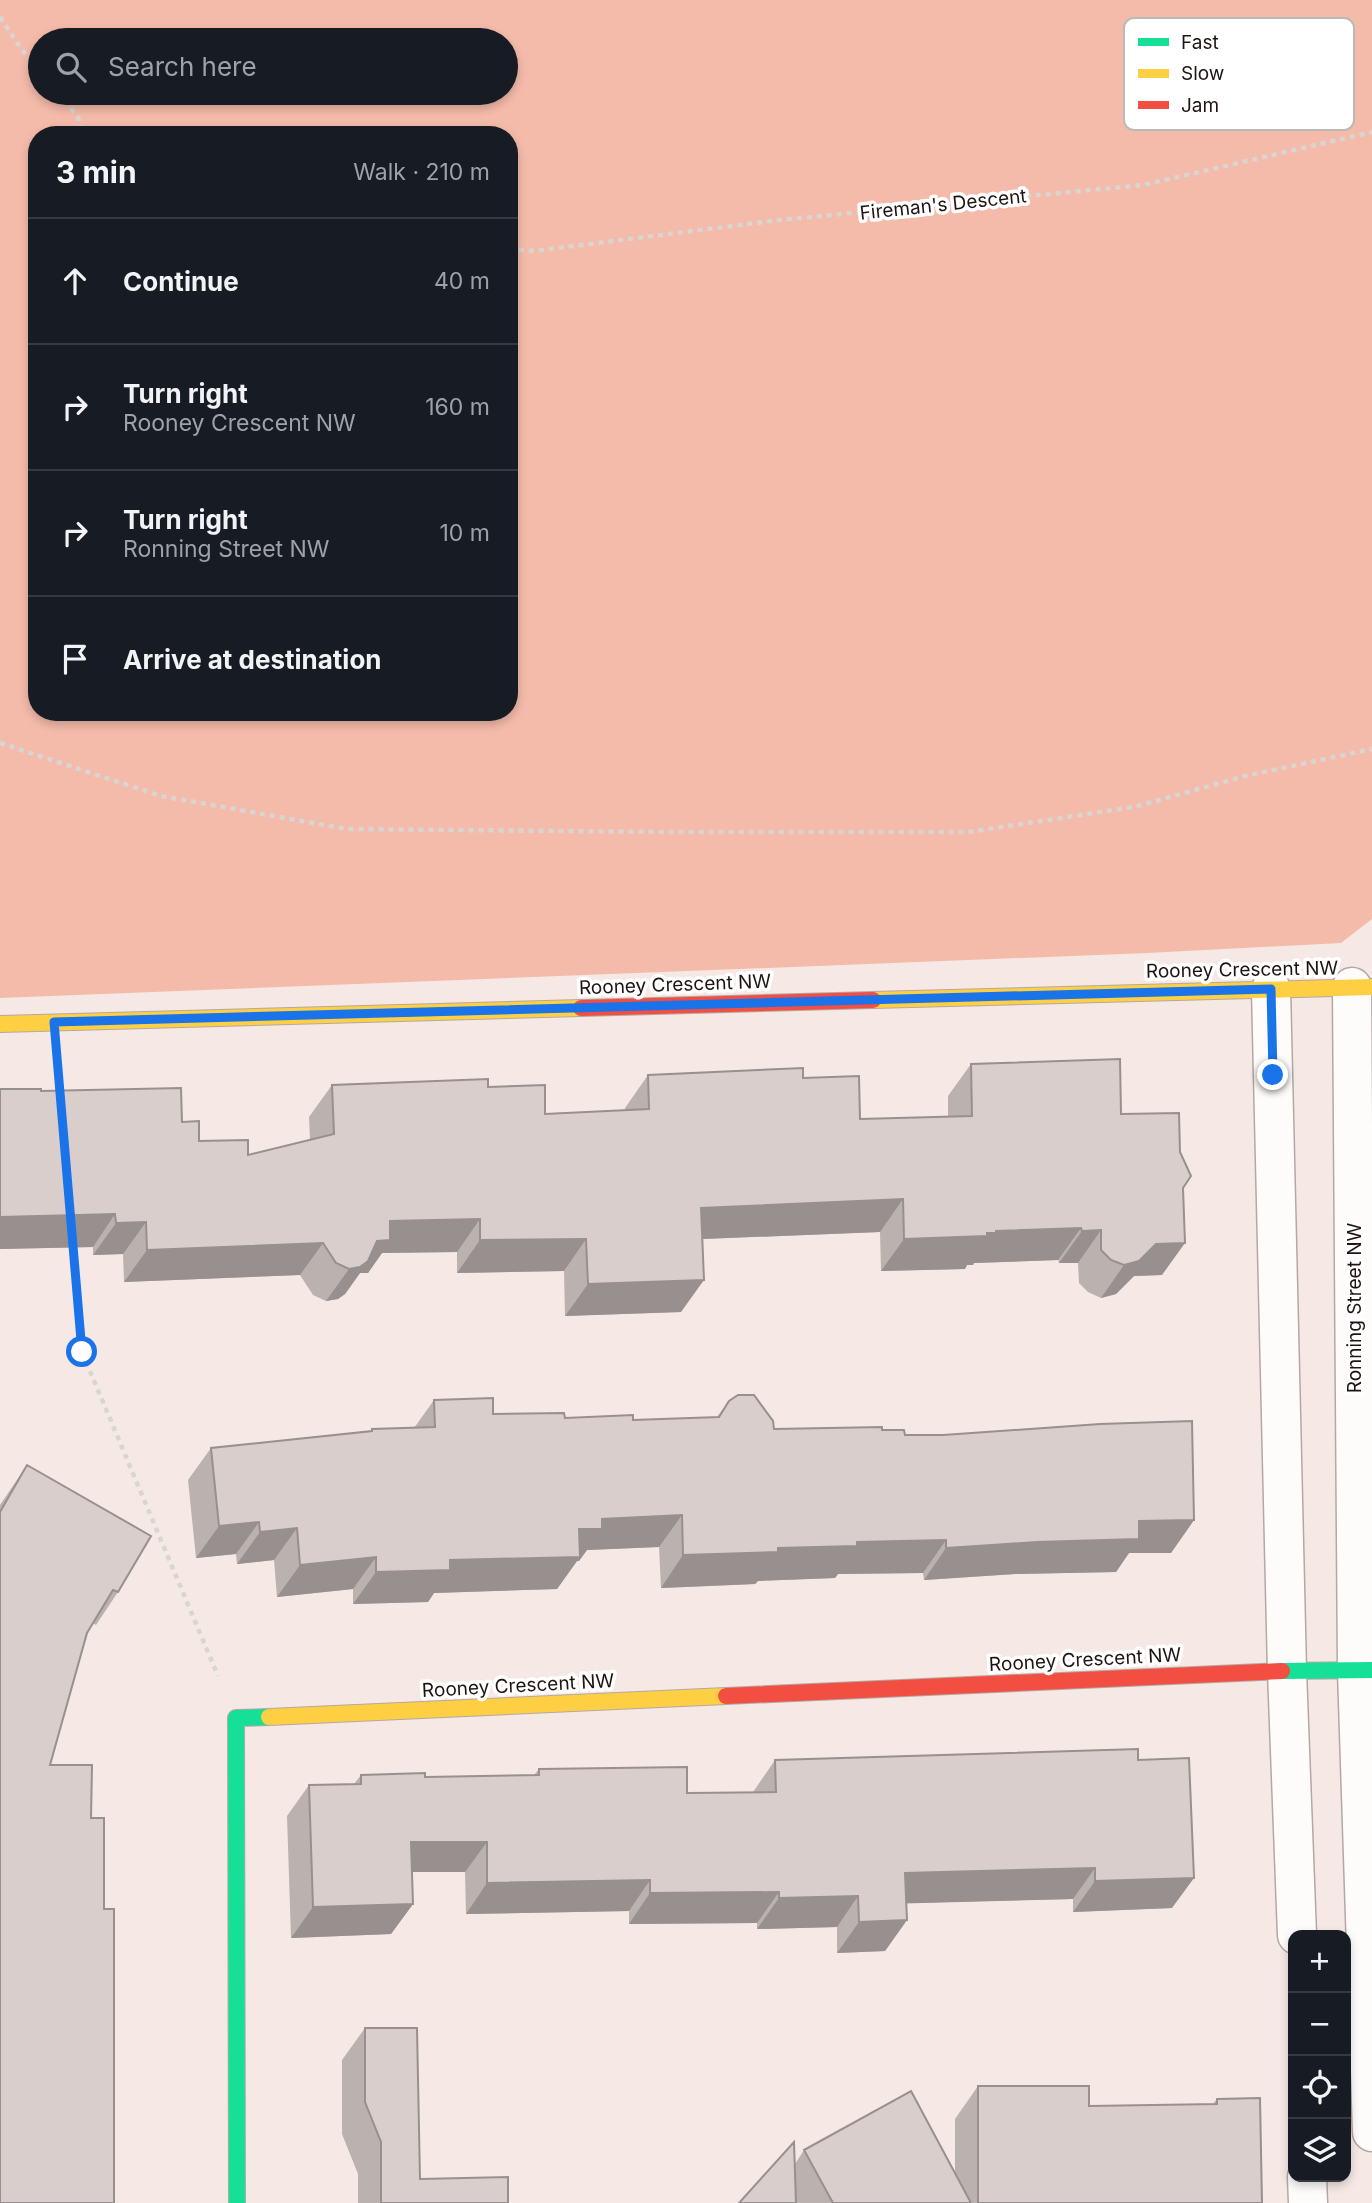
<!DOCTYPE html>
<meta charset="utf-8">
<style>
body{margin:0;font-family:Inter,sans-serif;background:#242831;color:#f1f3f6}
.controls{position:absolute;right:21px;bottom:21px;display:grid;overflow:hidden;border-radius:14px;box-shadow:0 4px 10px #0003}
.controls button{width:63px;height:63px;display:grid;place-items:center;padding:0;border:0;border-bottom:2px solid #363941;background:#171b24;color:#f1f3f6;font:35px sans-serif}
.stop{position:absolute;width:21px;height:21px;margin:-16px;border:5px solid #1a73e8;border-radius:50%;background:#fff}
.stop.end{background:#1a73e8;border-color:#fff;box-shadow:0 2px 7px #0008}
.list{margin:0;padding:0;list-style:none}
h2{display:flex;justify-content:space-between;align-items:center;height:91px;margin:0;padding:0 28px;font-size:30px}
h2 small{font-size:23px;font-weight:400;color:#9ea1a6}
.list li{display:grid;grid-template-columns:46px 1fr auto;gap:21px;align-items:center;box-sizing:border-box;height:126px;padding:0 28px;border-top:2px solid #363941}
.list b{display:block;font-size:26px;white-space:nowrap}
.list p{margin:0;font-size:23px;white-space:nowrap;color:#9ea1a6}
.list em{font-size:23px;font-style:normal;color:#9ea1a6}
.icon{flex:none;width:38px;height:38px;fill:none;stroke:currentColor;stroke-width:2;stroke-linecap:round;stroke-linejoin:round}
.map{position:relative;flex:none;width:1372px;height:2203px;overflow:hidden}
.search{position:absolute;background:#171b24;box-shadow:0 4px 10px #0003;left:28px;top:28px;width:490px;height:77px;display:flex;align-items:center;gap:18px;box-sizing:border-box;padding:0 24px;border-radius:38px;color:#9ea1a6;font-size:26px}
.panel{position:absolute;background:#171b24;box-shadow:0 4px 10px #0003;left:28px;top:126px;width:490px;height:595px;border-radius:28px}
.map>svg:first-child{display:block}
</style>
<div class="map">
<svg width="1372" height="2203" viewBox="0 0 1372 2203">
<rect width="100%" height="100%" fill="#f6e9e5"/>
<path fill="#f5bbaa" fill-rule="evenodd" d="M 0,0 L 1372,0 L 1372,919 L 1341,943 L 1148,953 L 0,998 ZM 40,40 L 506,40 L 506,93 L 40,93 ZM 37,135 L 509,135 L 509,712 L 37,712 Z"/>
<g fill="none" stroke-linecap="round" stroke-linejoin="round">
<defs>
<path id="street" d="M 1352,987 L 1357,1671 L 1372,2132
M 1271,989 L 1287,1671 L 1297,1935
M 1307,2177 L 1308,2203"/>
<path id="fast" d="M 1282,1671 L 1372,1670
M 237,2203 L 236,1718 L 269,1717"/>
<path id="slow" d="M 873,1000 L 1372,987
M 0,1024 L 581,1008
M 269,1717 L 726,1696"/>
<path id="jam" d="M 581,1008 L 873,1000
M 726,1696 L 1282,1671"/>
</defs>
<use href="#street" stroke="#b3a8a5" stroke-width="41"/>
<use href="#fast" stroke="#b3a8a5" stroke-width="18"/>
<use href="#slow" stroke="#b3a8a5" stroke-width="18"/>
<use href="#jam" stroke="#b3a8a5" stroke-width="18"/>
<path stroke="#d8d5d3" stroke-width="4.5" stroke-dasharray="5 5" stroke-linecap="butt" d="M 0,17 L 20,47 L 40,72
M 58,93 L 78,117 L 82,135
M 509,249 L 534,251 L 780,220 L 1143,185 L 1372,132
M 0,743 L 161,796 L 347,829 L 670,832 L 968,832 L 1134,807 L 1245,776 L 1372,749
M 58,1069 L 60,1095
M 73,1243 L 82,1352 L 218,1676"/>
<use href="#street" stroke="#fefcfb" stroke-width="38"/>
<use href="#fast" stroke="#16e098" stroke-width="16"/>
<use href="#slow" stroke="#ffcf43" stroke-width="16"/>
<use href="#jam" stroke="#f24e42" stroke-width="16"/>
</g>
<path fill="#bbb1af" d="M 971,1064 L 1121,1114 L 1180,1152 L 1183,1188 L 1162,1275 L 1134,1276 L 1116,1294 L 1101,1298 L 1088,1292 L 1079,1283 L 1078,1263 L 1059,1263 L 1058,1260 L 974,1263 L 973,1265 L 967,1265 L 965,1269 L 881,1271 L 880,1232 L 702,1239 L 681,1312 L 565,1316 L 564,1271 L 457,1273 L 457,1252 L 382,1253 L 368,1273 L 360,1273 L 345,1294 L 338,1299 L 326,1301 L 313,1295 L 300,1275 L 124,1282 L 123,1254 L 93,1255 L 93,1247 L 0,1249 L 0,1089 L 41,1091 L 182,1122 L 199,1141 L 248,1155 L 310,1140 L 309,1117 L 332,1085 L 488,1087 L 545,1114 L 625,1110 L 625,1108 L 648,1075 L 803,1078 L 860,1119 L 948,1117 L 948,1096 Z
M 434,1400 L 493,1414 L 633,1420 L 717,1417 L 729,1401 L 774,1429 L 882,1430 L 905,1435 L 1194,1520 L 1171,1553 L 1129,1553 L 1116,1572 L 1015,1574 L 924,1580 L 923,1573 L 838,1574 L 835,1578 L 758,1581 L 755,1584 L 661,1588 L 659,1547 L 587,1550 L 579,1561 L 577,1561 L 557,1589 L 434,1593 L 428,1602 L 353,1604 L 353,1589 L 277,1597 L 274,1560 L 237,1564 L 236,1554 L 196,1558 L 188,1480 L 211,1448 L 370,1432 L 372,1429 L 414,1428 Z
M 27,1465 L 118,1592 L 96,1625 L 93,1623 L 87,1633 L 50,1765 L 91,1818 L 104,1909 L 0,2203 L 0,1505 Z
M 775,1760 L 1138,1760 L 1172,1908 L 1073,1912 L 1073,1899 L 906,1903 L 907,1920 L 885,1951 L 837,1953 L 837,1927 L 757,1929 L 757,1923 L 629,1924 L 629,1911 L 466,1914 L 465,1872 L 412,1872 L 413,1904 L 391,1934 L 291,1938 L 287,1816 L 309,1785 L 354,1784 L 361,1775 L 425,1777 L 534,1775 L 539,1769 L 687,1793 L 753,1792 Z
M 365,2028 L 420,2179 L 508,2203 L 358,2203 L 358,2174 L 342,2134 L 342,2060 Z
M 978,2086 L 1089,2106 L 1213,2104 L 1217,2099 L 1262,2203 L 739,2203 L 795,2164 L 804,2150 L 955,2173 L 955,2119 Z"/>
<path fill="#98908e" d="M 903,1199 L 880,1232 L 678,1240 L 701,1208 Z
M 115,1214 L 93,1247 L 0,1249 L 0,1217 Z
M 480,1219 L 457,1252 L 382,1253 L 368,1273 L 360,1273 L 345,1294 L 338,1299 L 326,1301 L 349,1269 L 390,1221 Z
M 146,1222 L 123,1254 L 93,1255 L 116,1223 Z
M 1081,1228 L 1058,1260 L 974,1263 L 973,1265 L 967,1265 L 965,1269 L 881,1271 L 904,1239 L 996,1231 Z
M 1101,1230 L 1078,1263 L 1059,1263 L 1082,1231 Z
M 586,1239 L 564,1271 L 457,1273 L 480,1240 Z
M 323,1243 L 300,1275 L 124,1282 L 147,1250 Z
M 1185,1243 L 1162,1275 L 1134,1276 L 1116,1294 L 1101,1298 L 1124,1265 L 1156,1244 Z
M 704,1280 L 681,1312 L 565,1316 L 588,1284 Z
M 682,1515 L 659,1547 L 587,1550 L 579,1561 L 577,1561 L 557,1589 L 434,1593 L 428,1602 L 353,1604 L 376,1572 L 450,1560 L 579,1529 L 602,1519 Z
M 1194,1520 L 1171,1553 L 1129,1553 L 1116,1572 L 1015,1574 L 924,1580 L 946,1548 L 1139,1521 Z
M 259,1522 L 236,1554 L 196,1558 L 219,1526 Z
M 297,1528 L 274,1560 L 237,1564 L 260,1532 Z
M 946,1540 L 923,1573 L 838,1574 L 835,1578 L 758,1581 L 755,1584 L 661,1588 L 683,1555 L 857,1542 Z
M 376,1557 L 353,1589 L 277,1597 L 300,1565 Z
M 411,1842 L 487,1842 L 465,1872 L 389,1872 Z
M 1095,1868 L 1073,1899 L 884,1904 L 905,1873 Z
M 1194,1878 L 1172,1908 L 1073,1912 L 1095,1881 Z
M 650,1880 L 629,1911 L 466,1914 L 487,1883 Z
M 779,1892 L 757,1923 L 629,1924 L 650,1893 Z
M 858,1896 L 837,1927 L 757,1929 L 779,1898 Z
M 413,1904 L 391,1934 L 291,1938 L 313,1907 Z
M 907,1920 L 885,1951 L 837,1953 L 859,1922 Z"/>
<path fill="#d9cecb" stroke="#98908e" stroke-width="2" d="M 1120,1059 L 1121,1114 L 1179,1113 L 1180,1152 L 1191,1176 L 1183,1188 L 1185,1243 L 1156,1244 L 1139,1261 L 1124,1265 L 1111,1260 L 1101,1250 L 1101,1230 L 1082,1231 L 1081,1228 L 996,1231 L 996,1233 L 987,1233 L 987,1236 L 904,1239 L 903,1199 L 701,1208 L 704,1280 L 588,1284 L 586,1239 L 480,1240 L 480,1219 L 390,1221 L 390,1240 L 377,1241 L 368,1261 L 360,1267 L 349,1269 L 336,1263 L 323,1243 L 147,1250 L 146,1222 L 116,1223 L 115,1214 L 0,1217 L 0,1089 L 41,1089 L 41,1091 L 181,1088 L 182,1122 L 199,1121 L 199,1141 L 248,1140 L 248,1155 L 334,1134 L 332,1085 L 488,1079 L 488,1087 L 545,1085 L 545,1114 L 649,1109 L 648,1075 L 803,1068 L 803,1078 L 859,1076 L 860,1119 L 972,1116 L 971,1064 Z
M 738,1395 L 754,1395 L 773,1421 L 774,1429 L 882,1427 L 882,1430 L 904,1430 L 905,1435 L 943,1435 L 1100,1424 L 1192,1421 L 1194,1520 L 1139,1521 L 1139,1539 L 1037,1542 L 946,1548 L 946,1540 L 857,1542 L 857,1546 L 778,1548 L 778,1552 L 683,1555 L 682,1515 L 602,1519 L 602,1529 L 579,1529 L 580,1557 L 450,1560 L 450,1570 L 376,1572 L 376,1557 L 300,1565 L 297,1528 L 260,1532 L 259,1522 L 219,1526 L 211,1448 L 372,1431 L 372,1429 L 435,1427 L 434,1400 L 493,1398 L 493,1414 L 564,1413 L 565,1418 L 633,1415 L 633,1420 L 719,1417 L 729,1401 Z
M 27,1465 L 151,1536 L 118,1592 L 113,1590 L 87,1633 L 50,1765 L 92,1765 L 91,1818 L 104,1818 L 104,1909 L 114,1909 L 114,2203 L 0,2203 L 0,1512 Z
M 1138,1749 L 1138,1760 L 1189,1758 L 1194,1878 L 1095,1881 L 1095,1868 L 905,1873 L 907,1920 L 859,1922 L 858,1896 L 779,1898 L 779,1892 L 650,1893 L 650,1880 L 487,1883 L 487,1842 L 411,1842 L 413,1904 L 313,1907 L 309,1785 L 361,1784 L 361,1775 L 425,1773 L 425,1777 L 539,1775 L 539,1769 L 687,1767 L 687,1793 L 776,1792 L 775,1760 Z
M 365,2028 L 417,2028 L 420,2179 L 508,2177 L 508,2203 L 381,2203 L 381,2142 L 365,2102 Z
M 978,2086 L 1089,2086 L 1089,2106 L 1217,2104 L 1217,2099 L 1260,2098 L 1262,2203 L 978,2203 Z
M 911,2091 L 971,2203 L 833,2203 L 804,2150 Z
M 794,2142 L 796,2203 L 739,2203 Z"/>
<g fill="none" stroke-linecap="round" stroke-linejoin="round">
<path stroke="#1a73e8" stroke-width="9" d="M 82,1352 L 54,1022 L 1271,989 L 1273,1075"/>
</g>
<g text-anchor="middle" stroke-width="7" stroke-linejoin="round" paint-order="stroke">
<g font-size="19" fill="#1f1411" stroke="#fff">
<text transform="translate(943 204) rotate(-6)" y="7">Fireman's Descent</text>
<text transform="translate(1242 969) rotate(-1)" y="7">Rooney Crescent NW</text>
<text transform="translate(675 984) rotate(-2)" y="7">Rooney Crescent NW</text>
<text transform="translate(1354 1308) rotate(-90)" y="7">Ronning Street NW</text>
<text transform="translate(1085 1659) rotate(-3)" y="7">Rooney Crescent NW</text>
<text transform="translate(518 1685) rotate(-3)" y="7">Rooney Crescent NW</text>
</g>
</g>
<rect x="1124" y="18" width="230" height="112" rx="10" fill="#fff" stroke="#bcb8b8" stroke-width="2"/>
<rect x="1138" y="38" width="31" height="8" fill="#16e098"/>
<rect x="1138" y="69" width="31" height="9" fill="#ffcf43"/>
<rect x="1138" y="101" width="31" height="8" fill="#f24e42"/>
<g font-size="19" fill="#1f1411">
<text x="1181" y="49">Fast</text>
<text x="1181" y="80">Slow</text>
<text x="1181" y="112">Jam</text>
</g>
</svg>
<div class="controls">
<button>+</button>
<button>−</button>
<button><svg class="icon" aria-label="locate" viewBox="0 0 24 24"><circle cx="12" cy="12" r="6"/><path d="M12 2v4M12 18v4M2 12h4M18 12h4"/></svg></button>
<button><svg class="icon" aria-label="layers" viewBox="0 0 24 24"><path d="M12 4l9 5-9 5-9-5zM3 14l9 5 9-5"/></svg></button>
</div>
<div class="stop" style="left:82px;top:1352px"></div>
<div class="stop end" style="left:1273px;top:1075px"></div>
<div class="search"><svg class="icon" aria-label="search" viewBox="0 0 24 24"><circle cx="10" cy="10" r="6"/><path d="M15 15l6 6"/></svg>Search here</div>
<section class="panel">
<h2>3 min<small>Walk · 210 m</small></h2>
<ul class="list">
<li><svg class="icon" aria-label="ahead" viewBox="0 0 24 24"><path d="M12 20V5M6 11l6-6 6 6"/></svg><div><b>Continue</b></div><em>40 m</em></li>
<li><svg class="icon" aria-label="right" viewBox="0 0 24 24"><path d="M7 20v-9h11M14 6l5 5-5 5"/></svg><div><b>Turn right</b><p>Rooney Crescent NW</p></div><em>160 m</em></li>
<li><svg class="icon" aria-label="right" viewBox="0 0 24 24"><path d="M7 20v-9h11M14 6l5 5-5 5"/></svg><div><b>Turn right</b><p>Ronning Street NW</p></div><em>10 m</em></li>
<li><svg class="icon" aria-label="arrive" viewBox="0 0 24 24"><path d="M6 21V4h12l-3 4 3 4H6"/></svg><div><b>Arrive at destination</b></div></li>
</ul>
</section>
</div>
